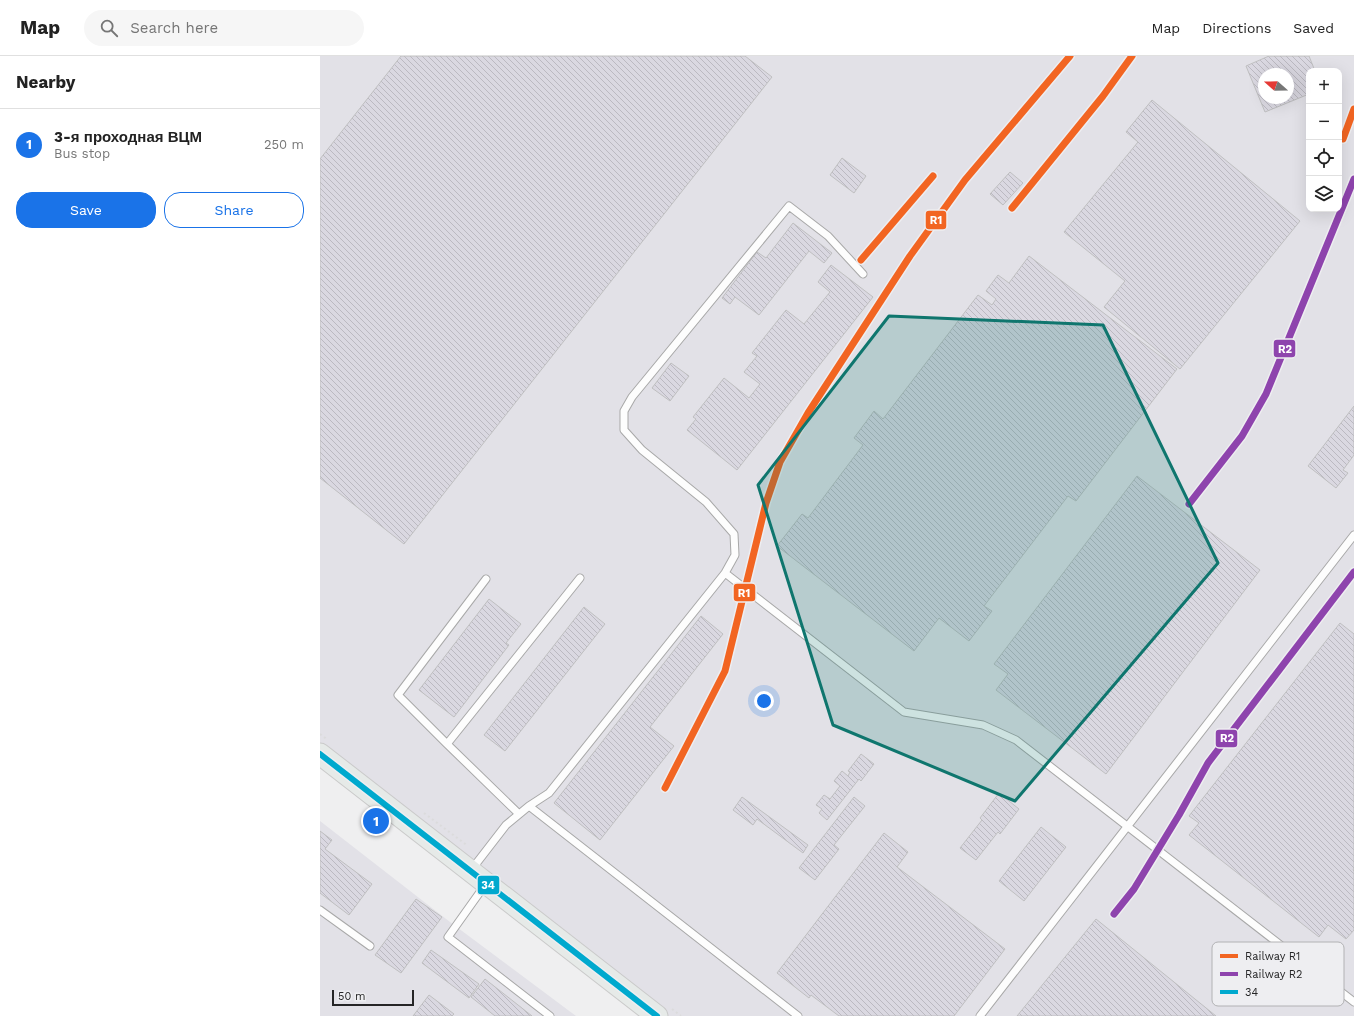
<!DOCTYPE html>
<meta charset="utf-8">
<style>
body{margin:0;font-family:"Work Sans",sans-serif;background:#f6f6f6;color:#222}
.controls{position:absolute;right:12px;top:12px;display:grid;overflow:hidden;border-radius:8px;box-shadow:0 4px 16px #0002}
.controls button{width:36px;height:36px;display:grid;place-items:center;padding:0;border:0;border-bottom:1px solid #e0e0e0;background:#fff;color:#222;font:20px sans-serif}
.compass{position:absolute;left:938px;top:12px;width:36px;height:36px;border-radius:50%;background:#fff;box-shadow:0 4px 16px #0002;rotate:290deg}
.scale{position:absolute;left:12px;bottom:10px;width:82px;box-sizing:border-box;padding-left:4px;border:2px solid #252526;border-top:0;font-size:11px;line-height:14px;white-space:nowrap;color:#252526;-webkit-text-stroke:3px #eeeef1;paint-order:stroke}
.you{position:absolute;left:444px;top:645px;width:14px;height:14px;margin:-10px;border:3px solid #fff;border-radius:50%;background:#1a73e8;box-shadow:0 0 0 6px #1a73e833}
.badge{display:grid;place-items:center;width:26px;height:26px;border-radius:50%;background:#1a73e8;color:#fff;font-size:13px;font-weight:700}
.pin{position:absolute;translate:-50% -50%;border:2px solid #fff;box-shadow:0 1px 4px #0006}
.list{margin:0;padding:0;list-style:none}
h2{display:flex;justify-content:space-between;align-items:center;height:52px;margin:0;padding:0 16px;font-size:17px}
h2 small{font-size:13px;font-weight:400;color:#767676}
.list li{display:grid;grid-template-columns:26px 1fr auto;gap:12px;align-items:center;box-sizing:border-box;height:72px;padding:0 16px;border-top:1px solid #e0e0e0}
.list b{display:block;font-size:15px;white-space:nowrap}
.list p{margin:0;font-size:13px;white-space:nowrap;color:#767676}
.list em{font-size:13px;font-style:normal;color:#767676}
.actions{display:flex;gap:8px;padding:12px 16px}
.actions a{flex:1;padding:9px 0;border:1px solid #1a73e8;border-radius:16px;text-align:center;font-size:14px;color:#1a73e8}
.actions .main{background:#1a73e8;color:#fff}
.icon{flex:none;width:22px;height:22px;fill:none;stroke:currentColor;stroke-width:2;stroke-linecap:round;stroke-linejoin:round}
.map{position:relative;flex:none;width:1034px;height:960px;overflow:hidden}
header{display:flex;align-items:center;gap:24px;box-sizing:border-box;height:56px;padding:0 20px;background:#fff;border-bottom:1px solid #e0e0e0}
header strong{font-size:19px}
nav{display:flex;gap:22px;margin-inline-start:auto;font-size:14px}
.search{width:280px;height:36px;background:#f6f6f6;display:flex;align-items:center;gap:10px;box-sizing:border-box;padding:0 14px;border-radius:22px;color:#767676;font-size:15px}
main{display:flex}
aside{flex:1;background:#fff}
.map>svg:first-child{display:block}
</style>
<header>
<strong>Map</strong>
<div class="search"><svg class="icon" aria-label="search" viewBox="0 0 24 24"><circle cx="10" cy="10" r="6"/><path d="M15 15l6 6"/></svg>Search here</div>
<nav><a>Map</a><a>Directions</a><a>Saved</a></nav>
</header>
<main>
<aside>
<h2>Nearby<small></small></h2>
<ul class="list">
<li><span class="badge">1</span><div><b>3-я проходная ВЦМ</b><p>Bus stop</p></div><em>250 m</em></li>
</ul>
<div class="actions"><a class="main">Save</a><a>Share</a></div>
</aside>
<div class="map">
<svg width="1034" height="960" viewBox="0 0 1034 960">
<defs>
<pattern id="building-back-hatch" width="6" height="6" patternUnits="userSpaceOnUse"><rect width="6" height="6" fill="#dad8e1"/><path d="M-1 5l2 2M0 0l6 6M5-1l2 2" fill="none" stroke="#bbb9c1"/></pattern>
</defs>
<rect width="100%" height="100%" fill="#efeff0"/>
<path fill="#e2e1e7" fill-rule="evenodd" d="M 0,0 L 1034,0 L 1034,960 L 337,960 L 0,699 ZM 989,15 L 1019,15 L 1019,153 L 989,153 ZM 944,18 L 968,18 L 968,42 L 944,42 Z
M 0,765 L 130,866 L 256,960 L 0,960 Z"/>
<path fill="url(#building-back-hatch)" stroke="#bfbfc0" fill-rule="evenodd" d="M 81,0 L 425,0 L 452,21 L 84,488 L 0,422 L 0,103 Z
M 949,0 L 989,0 L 995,15 L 989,15 L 989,38 L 945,56 L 926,10 ZM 944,18 L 968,18 L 968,42 L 944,42 Z
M 832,44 L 980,165 L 860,313 L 784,251 L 805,225 L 744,176 L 818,86 L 806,76 Z
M 522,102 L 546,120 L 534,137 L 510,119 Z
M 690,116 L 703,127 L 683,149 L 670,138 Z
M 473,167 L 512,197 L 504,207 L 489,195 L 439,259 L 415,241 L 410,248 L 402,242 L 437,196 L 446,202 Z
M 709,200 L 857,313 L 756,445 L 748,440 L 664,550 L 672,555 L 649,585 L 619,562 L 594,595 L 457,490 L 482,458 L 488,462 L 543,389 L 534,382 L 554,355 L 563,363 L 658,239 L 672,249 L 676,243 L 666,235 L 678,219 L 689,227 Z
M 511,209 L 553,241 L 417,414 L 367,374 L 376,363 L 373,361 L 404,322 L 429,342 L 440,328 L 424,316 L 437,300 L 432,297 L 466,254 L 484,268 L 510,236 L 498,226 Z
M 351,307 L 369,320 L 350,345 L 332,332 Z
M 1034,350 L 1034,399 L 1023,414 L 1028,417 L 1016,432 L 988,410 Z
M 817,420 L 940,514 L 786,718 L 676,634 L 688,618 L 674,608 Z
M 169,543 L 201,568 L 186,587 L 189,589 L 134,661 L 99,634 Z
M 264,551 L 285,568 L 185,695 L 164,679 Z
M 381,560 L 403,578 L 330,671 L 354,690 L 280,784 L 234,747 Z
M 1020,567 L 1034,578 L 1034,812 L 1033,814 L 1034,815 L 1034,874 L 1026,883 L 1008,869 L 999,881 L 869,779 L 879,767 L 869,760 Z
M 541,698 L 554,708 L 541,725 L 539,723 L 507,764 L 499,757 L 502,753 L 496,749 L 504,739 L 510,743 L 520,730 L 514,725 L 522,715 L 528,720 L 530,716 L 528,715 Z
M 679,737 L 699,753 L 680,778 L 678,776 L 656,804 L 640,792 L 662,764 L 660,762 Z
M 422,741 L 488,789 L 483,797 L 437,763 L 433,769 L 413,754 Z
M 534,741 L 545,750 L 514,789 L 519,793 L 495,824 L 479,812 Z
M 721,771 L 746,791 L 704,845 L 679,825 Z
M 0,775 L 12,784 L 5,793 L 52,828 L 29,859 L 0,837 Z
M 564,777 L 588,796 L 577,811 L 685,893 L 634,960 L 519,960 L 491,939 L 489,942 L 457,917 Z
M 96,843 L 122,861 L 81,917 L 55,899 Z
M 776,863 L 896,960 L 697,960 Z
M 111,894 L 159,928 L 149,942 L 102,907 Z
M 165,923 L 212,960 L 175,960 L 151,941 Z
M 109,939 L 134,958 L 132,960 L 93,960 Z"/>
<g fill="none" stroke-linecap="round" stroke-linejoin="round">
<defs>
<path id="service" d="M 405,517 L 584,656 L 663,669 L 696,684 L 1034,946
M 127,688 L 78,639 L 166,523
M 209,750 L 478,960
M 199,758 L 127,688 L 260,522
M 152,813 L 186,769 L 209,750 L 229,737 L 405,517 L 415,499 L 414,478 L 386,446 L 322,394 L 304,374 L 304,355 L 312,341 L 469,150 L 508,180 L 543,218
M 165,829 L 128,881 L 230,960
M 0,854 L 50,890
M 660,960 L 1034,479"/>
<path id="primary" d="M 0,698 L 337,960"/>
</defs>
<use href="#service" stroke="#a8a8a8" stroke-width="9"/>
<use href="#primary" stroke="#cacaca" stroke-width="23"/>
<path stroke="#dbdbdc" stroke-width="2" stroke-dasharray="2 3" stroke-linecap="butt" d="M 0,678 L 8,684
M 104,757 L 148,790
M 352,953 L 361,960"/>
<use href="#service" stroke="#fdfdfd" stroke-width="7"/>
<use href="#primary" stroke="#e6eae8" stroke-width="21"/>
<defs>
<path id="bus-1" d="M 0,698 L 337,960"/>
</defs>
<use href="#bus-1" stroke="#eeeef1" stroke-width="9"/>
<use href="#bus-1" stroke="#00a9ce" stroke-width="6"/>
<defs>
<path id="rail-1" d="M 1023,83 L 1034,53
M 692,152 L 783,40 L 812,0
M 541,204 L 613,120
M 345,732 L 405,615 L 446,447 L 460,406 L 488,357 L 590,200 L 645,124 L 750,0"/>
<path id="rail-2" d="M 869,448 L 922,380 L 946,338 L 1034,123
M 794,858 L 814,833 L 859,759 L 888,707 L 1034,516"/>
</defs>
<use href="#rail-1" stroke="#eeeef1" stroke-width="10"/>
<use href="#rail-2" stroke="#eeeef1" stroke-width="10"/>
<use href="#rail-1" stroke="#f26522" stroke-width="7"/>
<use href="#rail-2" stroke="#8e44ad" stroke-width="7"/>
</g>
<path fill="#0f766e" fill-opacity="0.2" stroke="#0f766e" stroke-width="3" stroke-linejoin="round" d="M 569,260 L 783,269 L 898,507 L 695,745 L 513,669 L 438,429 Z"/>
<rect x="892" y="886" width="132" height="64" rx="6" fill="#eeeef1" stroke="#b2b2b4" stroke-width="1"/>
<rect x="900" y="898" width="18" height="4" fill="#f26522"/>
<rect x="900" y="916" width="18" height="4" fill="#8e44ad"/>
<rect x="900" y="934" width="18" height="4" fill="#00a9ce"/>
<g font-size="11" fill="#252526">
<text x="925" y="904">Railway R1</text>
<text x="925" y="922">Railway R2</text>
<text x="925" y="940">34</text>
</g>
<g stroke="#eeeef1" stroke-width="1.5">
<rect x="605" y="154" width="22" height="20" rx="4" fill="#f26522"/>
<rect x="953" y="283" width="23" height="19" rx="4" fill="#8e44ad"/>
<rect x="413" y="527" width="23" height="19" rx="4" fill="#f26522"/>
<rect x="895" y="673" width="23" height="19" rx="4" fill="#8e44ad"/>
<rect x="157" y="819" width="23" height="20" rx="4" fill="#00a9ce"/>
</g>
<g font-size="11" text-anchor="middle" font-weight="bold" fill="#fff">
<text x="616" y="168">R1</text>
<text x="965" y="297">R2</text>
<text x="424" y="541">R1</text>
<text x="907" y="686">R2</text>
<text x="168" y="833">34</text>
</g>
</svg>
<div class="controls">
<button>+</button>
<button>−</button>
<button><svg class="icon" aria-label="locate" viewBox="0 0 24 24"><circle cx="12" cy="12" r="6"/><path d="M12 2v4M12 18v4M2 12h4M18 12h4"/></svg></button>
<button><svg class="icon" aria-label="layers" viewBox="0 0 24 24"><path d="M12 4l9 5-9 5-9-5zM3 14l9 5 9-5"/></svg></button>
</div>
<svg class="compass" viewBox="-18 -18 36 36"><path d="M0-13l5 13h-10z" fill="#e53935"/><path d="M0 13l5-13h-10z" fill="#767676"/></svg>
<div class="scale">50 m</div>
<div class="you"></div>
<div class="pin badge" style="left:56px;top:765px">1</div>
</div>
</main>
